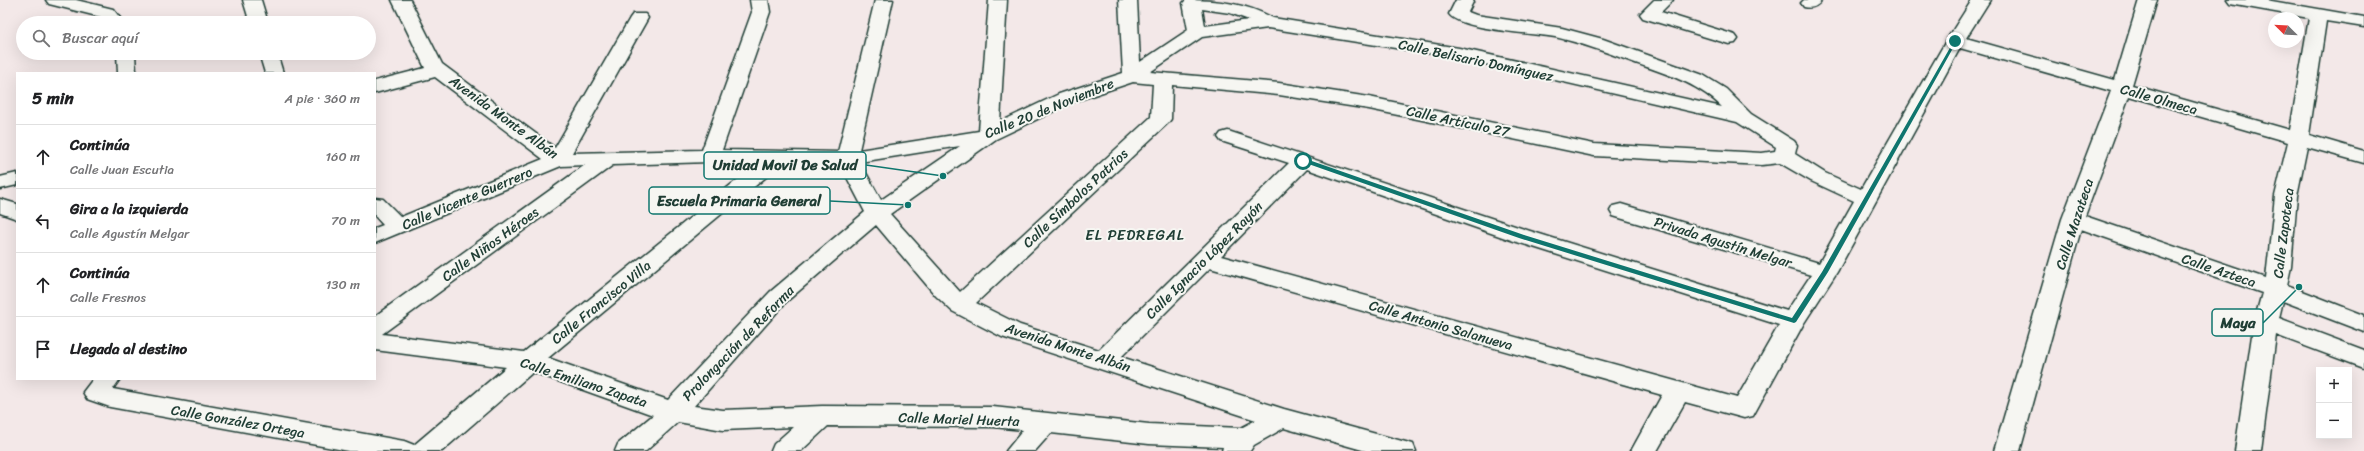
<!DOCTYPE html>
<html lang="es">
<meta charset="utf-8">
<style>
body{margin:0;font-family:Sriracha,sans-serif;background:#f6f6f6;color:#202124}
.controls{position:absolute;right:12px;bottom:12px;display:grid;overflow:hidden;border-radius:0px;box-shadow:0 4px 16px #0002}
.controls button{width:36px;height:36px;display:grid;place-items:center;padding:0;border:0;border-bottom:1px solid #e0e0e0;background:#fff;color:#202124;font:20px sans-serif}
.compass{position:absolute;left:2268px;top:12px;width:36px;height:36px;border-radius:50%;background:#fff;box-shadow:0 4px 16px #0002;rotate:294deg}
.stop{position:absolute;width:12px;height:12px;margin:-9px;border:3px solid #0f766e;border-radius:50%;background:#fff}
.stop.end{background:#0f766e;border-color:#fff;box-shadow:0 1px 4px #0008}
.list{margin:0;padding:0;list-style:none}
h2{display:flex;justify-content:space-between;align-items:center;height:52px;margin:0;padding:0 16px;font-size:17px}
h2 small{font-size:13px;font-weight:400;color:#757577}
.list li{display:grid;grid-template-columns:26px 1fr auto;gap:12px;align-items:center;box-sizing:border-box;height:64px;padding:0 16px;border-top:1px solid #e0e0e0}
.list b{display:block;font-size:15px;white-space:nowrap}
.list p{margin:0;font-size:13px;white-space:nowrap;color:#757577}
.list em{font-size:13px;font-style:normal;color:#757577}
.icon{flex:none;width:22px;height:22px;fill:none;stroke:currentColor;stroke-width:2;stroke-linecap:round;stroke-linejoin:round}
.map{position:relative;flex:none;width:2364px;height:451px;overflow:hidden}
.search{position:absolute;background:#fff;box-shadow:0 4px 16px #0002;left:16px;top:16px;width:360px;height:44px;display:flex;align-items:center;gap:10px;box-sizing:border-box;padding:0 14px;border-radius:22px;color:#757577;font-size:15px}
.panel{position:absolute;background:#fff;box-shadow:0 4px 16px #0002;left:16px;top:72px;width:360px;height:308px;border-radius:0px}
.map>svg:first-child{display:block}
</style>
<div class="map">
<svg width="2364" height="451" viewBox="0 0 2364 451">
<rect width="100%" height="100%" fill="#f3e8e8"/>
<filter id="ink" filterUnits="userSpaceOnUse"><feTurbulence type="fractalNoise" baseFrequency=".025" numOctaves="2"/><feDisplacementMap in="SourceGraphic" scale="8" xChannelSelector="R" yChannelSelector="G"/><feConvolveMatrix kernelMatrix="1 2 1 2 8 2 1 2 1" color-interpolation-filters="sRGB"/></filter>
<g filter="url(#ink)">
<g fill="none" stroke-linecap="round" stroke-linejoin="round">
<defs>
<path id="minor" d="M 46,0 L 76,0 L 113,9 L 124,23 L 106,23 L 101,17 L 49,4 Z
M 243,0 L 261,0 L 268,23 L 250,23 Z
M 392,0 L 410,0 L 442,64 L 555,148 L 630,18 L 633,14 L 645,14 L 648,18 L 572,153 L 702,150 L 752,12 L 750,0 L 768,0 L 770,12 L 722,150 L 838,152 L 875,0 L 893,0 L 859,150 L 979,131 L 989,0 L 1007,0 L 1000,122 L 1059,94 L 1123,73 L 1119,0 L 1137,0 L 1140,62 L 1188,30 L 1183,3 L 1186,0 C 1217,0 1245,3 1273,18 L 1459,48 L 1722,107 C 1697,82 1663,73 1630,61 C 1606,52 1581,43 1555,37 C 1534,33 1460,30 1449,14 L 1456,0 L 1474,0 L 1468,12 L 1476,15 L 1562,28 L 1603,39 L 1703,75 L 1726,89 L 1751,114 L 1794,141 L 1797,145 L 1795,154 L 1825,173 L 1861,189 L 1946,41 L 1972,0 L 1990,0 L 1966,38 L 2115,80 L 2139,0 L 2157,0 L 2132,85 L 2290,130 L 2309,18 L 2236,5 L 2230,4 L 2227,0 L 2266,0 L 2364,17 L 2364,27 L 2326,21 L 2309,135 L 2364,151 L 2364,163 L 2307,147 L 2297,196 L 2291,267 L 2287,285 L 2364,315 L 2364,332 L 2283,301 L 2279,318 L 2364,350 L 2364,368 L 2276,335 L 2261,451 L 2235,451 L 2254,322 L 2262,293 L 2081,229 L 2020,451 L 1994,451 L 2062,219 L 2111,91 L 1960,48 L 1837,272 L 1804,323 L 1753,416 L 1744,418 L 1685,402 L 1657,451 L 1631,451 L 1662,395 L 1210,268 L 1121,357 L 1284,409 L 1413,444 L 1416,451 L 1366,451 L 1284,428 L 1254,445 L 1250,451 L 1222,451 L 1223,447 L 1149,444 L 1051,433 L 1035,451 L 1006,451 L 1023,430 L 993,427 L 828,426 L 801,451 L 771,451 L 774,444 L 793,427 L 723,430 L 678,422 L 646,451 L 615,451 L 618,444 L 653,415 L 533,372 L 442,451 L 349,451 L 110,407 L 87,399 L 83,392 L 93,379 L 120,379 L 113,389 L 404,441 L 414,445 L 506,367 L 375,350 L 375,316 L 585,165 L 561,166 L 375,243 L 375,228 L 383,225 L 375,216 L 375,198 L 383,199 L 401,217 L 543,159 L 435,77 L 375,93 L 375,81 L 425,68 ZM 1202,9 L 1230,13 L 1249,20 L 1205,26 ZM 1268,28 L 1459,58 L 1737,122 L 1776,147 L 1775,151 L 1762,153 L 1594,144 L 1369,97 L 1279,83 L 1150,72 L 1202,37 ZM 1133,82 L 1153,84 L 1151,117 L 960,292 L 890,214 L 996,139 L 1073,102 ZM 1172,85 L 1279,95 L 1369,109 L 1594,156 L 1762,165 L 1780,163 L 1811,181 L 1854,201 L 1819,263 L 1621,204 L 1613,206 L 1610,211 L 1613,216 L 1811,275 L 1787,311 L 1530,231 L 1228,131 L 1221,133 L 1218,137 L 1221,141 L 1289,163 L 1099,350 L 1020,325 L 976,303 L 1168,123 L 1171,119 ZM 2129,96 L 2288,142 L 2275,196 L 2266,278 L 2085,216 ZM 960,146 L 881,200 L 860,162 ZM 710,162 L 758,163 L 524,352 L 382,334 L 613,165 ZM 783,163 L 840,164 L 865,212 L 770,292 L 668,400 L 548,358 ZM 1307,169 L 1514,241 L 1779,325 L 1737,398 L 1221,256 ZM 876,225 L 936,296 L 952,311 L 1002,337 L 1256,420 L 1241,428 L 1149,424 L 993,407 L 822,406 L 723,410 L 694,406 L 786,302 Z
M 1654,0 L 1673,0 L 1661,12 L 1735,35 L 1738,39 L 1735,43 L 1729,44 L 1643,18 L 1640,14 Z
M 1804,0 L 1822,0 C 1817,7 1812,9 1804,7 L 1801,3 Z
M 117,53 L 135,53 L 136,73 L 118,73 Z
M 259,53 L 277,53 L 283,73 L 265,73 Z
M 17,173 L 17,185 L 0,189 L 0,177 Z
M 0,199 L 17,204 L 17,219 L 0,213 Z"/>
</defs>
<use href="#minor" stroke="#1f3d34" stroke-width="3"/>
<use href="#minor" fill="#f6f6f2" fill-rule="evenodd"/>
</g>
</g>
<path fill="#0f766e" d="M 1955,39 L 1957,41 L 1828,272 L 1796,322 L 1794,323 L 1519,238 L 1300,161 L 1306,159 L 1524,235 L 1792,318 L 1822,272 Z"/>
<g text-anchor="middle" stroke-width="4" stroke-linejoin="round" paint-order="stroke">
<g font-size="14" fill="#1f3d34" stroke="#f6f6f2">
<text transform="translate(1476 60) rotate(12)" y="5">Calle Belisario Domínguez</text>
<text transform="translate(2159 99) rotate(16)" y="5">Calle Olmeca</text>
<text transform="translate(1049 108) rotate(-22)" y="5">Calle 20 de Noviembre</text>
<text transform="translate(504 117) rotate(36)" y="5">Avenida Monte Albán</text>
<text transform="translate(1458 121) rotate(12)" y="5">Calle Artículo 27</text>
<text transform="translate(467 198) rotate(-23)" y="5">Calle Vicente Guerrero</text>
<text transform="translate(1075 198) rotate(-43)" y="5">Calle Símbolos Patrios</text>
<text transform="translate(2074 224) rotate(-72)" y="5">Calle Mazateca</text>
<text transform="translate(2283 233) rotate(-83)" y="5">Calle Zapoteca</text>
<text transform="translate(1723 242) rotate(17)" y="5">Privada Agustín Melgar</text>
<text transform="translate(490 244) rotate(-36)" y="5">Calle Niños Héroes</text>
<text transform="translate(1204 260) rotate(-45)" y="5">Calle Ignacio López Rayón</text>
<text transform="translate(2219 270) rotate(19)" y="5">Calle Azteca</text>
<text transform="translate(601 302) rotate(-39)" y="5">Calle Francisco Villa</text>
<text transform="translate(1441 325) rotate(16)" y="5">Calle Antonio Salanueva</text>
<text transform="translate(738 343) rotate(-46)" y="5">Prolongación de Reforma</text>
<text transform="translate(1068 347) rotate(18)" y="5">Avenida Monte Albán</text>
<text transform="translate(584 382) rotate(18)" y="5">Calle Emiliano Zapata</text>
<text transform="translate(959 419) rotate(2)" y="5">Calle Mariel Huerta</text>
<text transform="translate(238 421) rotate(10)" y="5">Calle González Ortega</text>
</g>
<g font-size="15" letter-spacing="1" fill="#1f3d34" stroke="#f6f6f2">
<text x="1135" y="240">EL PEDREGAL</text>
</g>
</g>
<path fill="none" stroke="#0f766e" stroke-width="1.5" d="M943 176L866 165M908 205L830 201M2299 287L2263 323"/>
<g fill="#0f766e" stroke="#f6f6f2" stroke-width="1.5">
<circle cx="943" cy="176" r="4"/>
<circle cx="908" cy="205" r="4"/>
<circle cx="2299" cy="287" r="4"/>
</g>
<g fill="#f6f6f2" stroke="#0f766e" stroke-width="1.5">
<rect x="704" y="152" width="162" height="27" rx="4"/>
<rect x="649" y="187" width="181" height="27" rx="4"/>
<rect x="2212" y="309" width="51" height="27" rx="4"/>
</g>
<g font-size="15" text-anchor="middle" font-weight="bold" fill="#1f3d34">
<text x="785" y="170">Unidad Movil De Salud</text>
<text x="739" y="206">Escuela Primaria General</text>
<text x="2238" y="328">Maya</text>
</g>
</svg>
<div class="controls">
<button>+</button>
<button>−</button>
</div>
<svg class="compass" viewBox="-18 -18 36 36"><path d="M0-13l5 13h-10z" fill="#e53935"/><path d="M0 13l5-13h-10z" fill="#757577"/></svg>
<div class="stop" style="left:1303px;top:161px"></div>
<div class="stop end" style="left:1955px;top:41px"></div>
<div class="search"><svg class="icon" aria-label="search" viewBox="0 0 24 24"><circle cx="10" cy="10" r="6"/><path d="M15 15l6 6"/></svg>Buscar aquí</div>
<section class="panel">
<h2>5 min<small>A pie · 360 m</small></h2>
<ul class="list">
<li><svg class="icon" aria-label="ahead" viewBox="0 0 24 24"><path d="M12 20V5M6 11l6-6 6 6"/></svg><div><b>Continúa</b><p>Calle Juan Escutia</p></div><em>160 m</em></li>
<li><svg class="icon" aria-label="left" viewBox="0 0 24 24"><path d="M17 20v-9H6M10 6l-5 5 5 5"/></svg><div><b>Gira a la izquierda</b><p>Calle Agustín Melgar</p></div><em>70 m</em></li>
<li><svg class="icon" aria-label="ahead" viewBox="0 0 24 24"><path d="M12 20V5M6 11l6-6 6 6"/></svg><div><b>Continúa</b><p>Calle Fresnos</p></div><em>130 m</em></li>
<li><svg class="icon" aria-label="arrive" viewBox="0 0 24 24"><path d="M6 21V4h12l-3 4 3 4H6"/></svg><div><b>Llegada al destino</b></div></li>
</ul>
</section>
</div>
